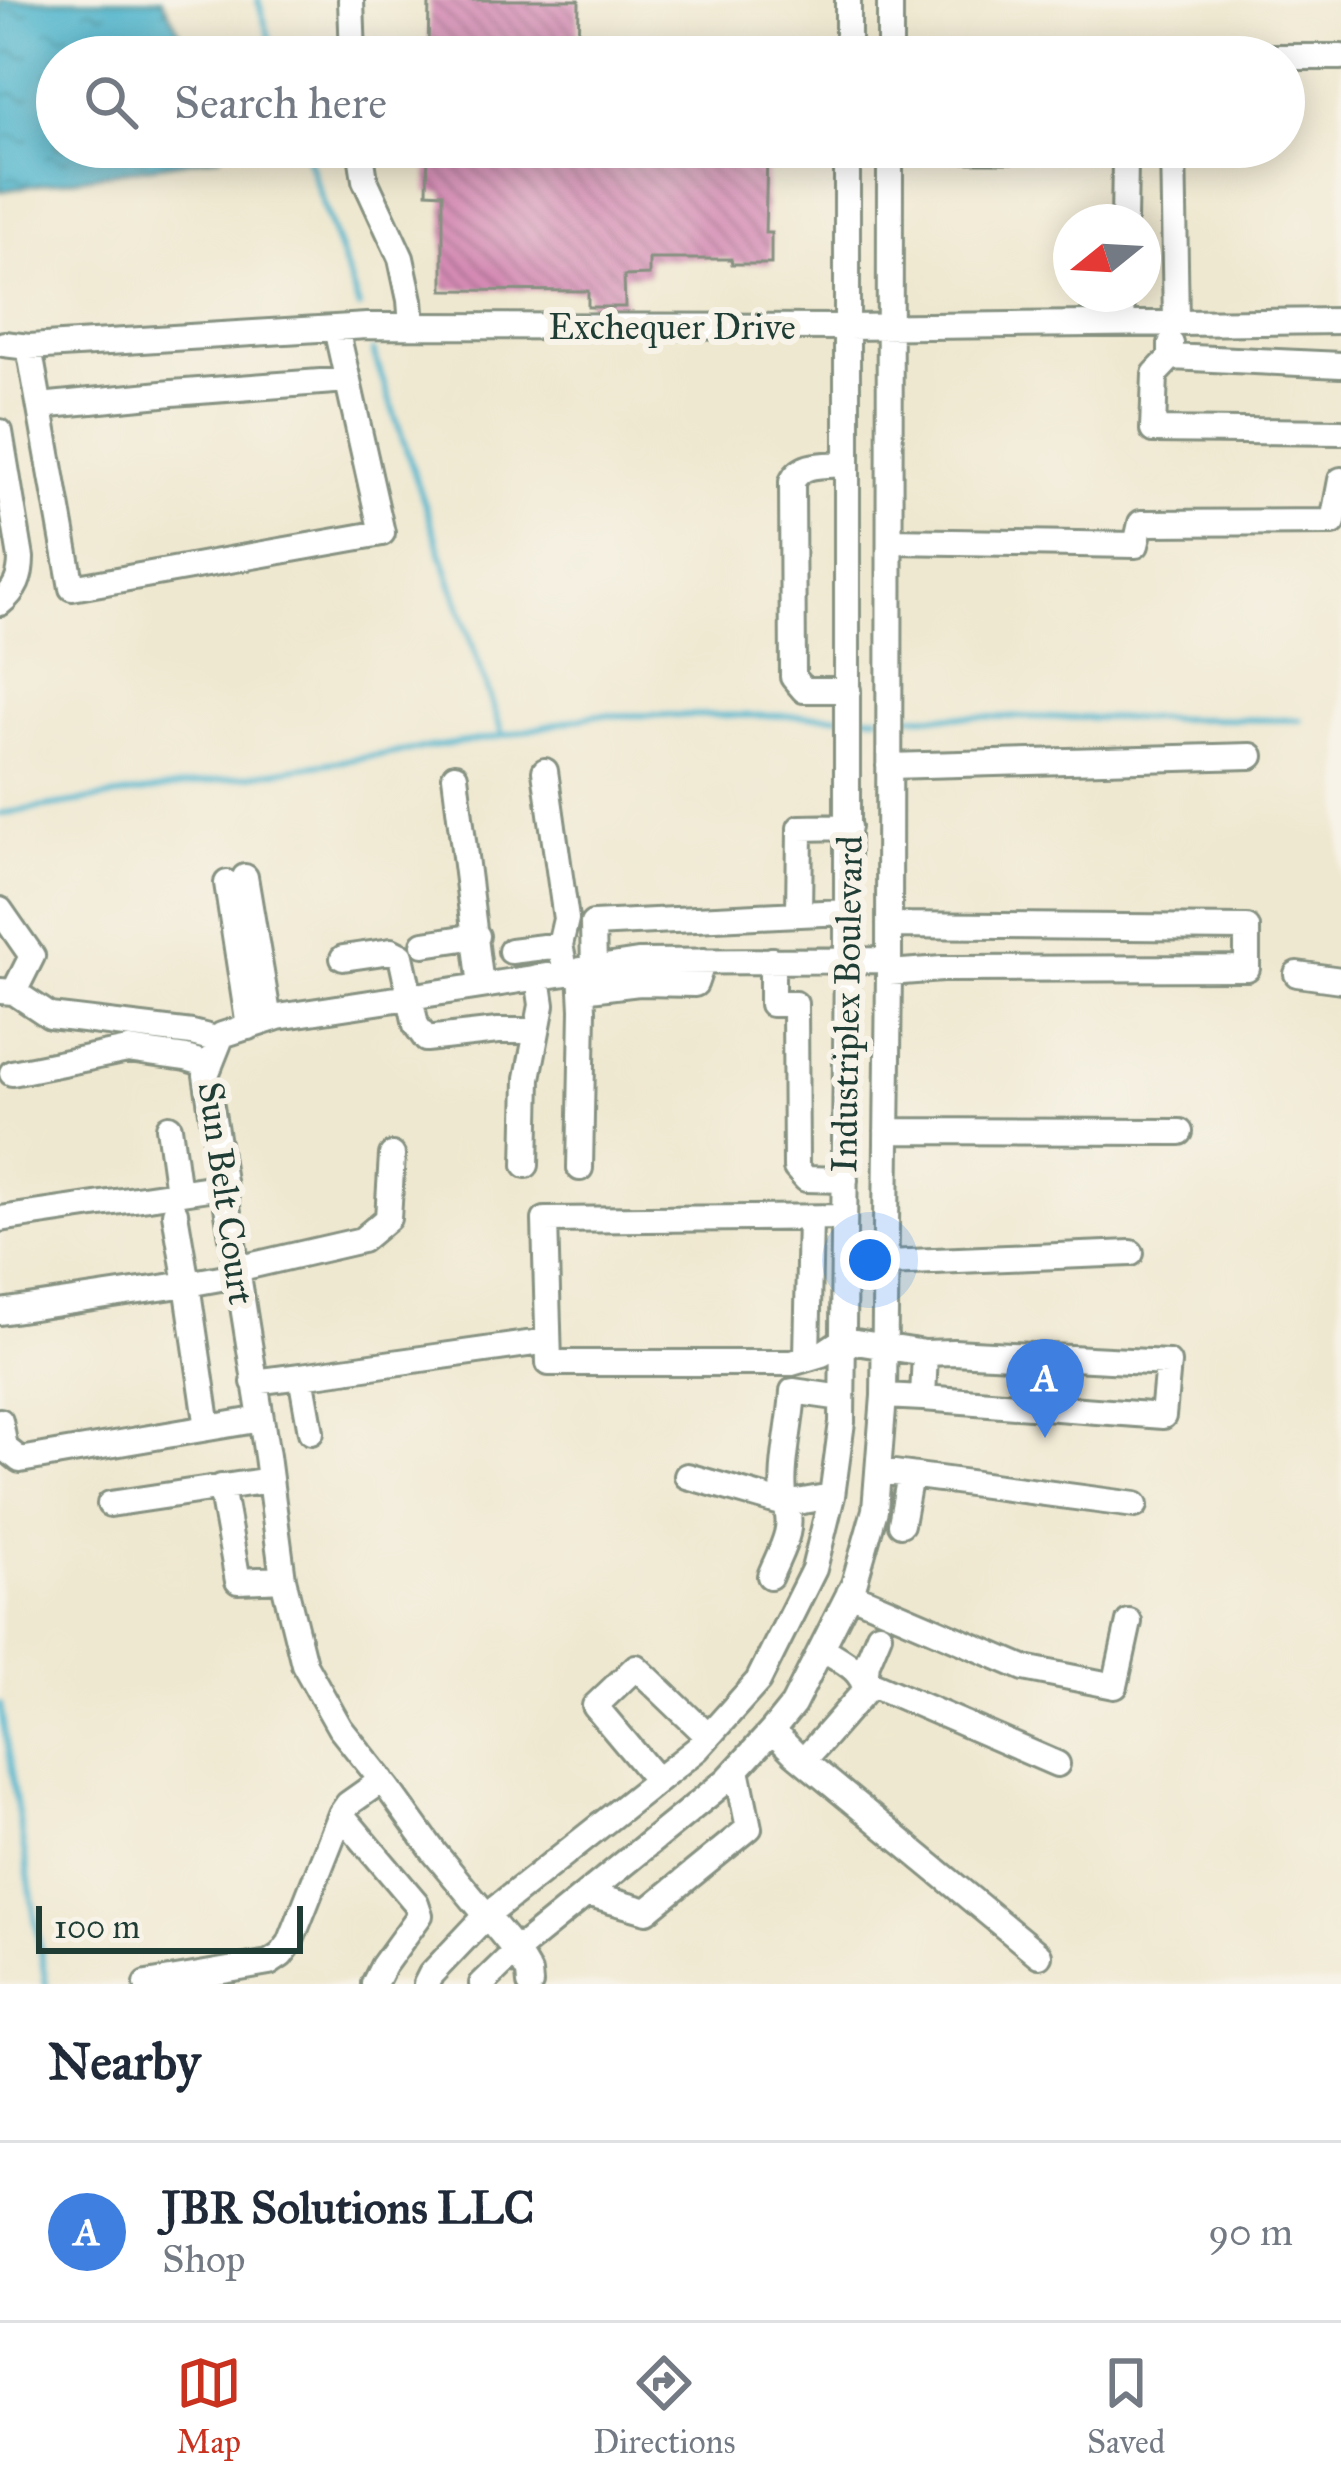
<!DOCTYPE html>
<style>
body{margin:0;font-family:"IM FELL Great Primer",serif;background:#f2f2f3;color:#1f2937}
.compass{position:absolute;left:1053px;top:204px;width:108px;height:108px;border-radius:50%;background:#fff;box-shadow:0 6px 30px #0003;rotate:252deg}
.scale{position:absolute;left:36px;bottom:30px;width:267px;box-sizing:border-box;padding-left:12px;border:6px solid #1f3d34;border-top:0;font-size:33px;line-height:42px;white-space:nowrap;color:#1f3d34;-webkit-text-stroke:9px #f7f3e8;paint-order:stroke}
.you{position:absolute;left:870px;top:1260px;width:42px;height:42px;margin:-30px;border:9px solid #fff;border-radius:50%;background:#1a73e8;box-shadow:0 0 0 18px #1a73e833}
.badge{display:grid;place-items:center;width:78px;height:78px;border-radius:50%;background:#c8321e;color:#fff;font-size:39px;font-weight:700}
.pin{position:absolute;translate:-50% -99px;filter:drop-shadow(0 3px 6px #0008)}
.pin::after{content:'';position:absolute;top:63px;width:42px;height:36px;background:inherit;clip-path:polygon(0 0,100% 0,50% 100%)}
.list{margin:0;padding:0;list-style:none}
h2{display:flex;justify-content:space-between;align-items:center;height:156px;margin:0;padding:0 48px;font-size:51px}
h2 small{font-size:39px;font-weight:400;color:#747a83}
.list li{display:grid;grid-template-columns:78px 1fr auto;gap:36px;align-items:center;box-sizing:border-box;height:180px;padding:0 48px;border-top:3px solid #e0e1e3}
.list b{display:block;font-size:45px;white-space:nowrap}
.list p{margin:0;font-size:39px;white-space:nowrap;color:#747a83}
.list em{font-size:39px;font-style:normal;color:#747a83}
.icon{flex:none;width:66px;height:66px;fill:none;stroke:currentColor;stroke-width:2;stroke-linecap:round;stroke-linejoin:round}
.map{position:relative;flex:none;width:1341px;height:1984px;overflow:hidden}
.search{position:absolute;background:#fff;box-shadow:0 6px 30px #0003;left:36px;right:36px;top:36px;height:132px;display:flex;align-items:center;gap:30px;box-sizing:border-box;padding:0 42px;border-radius:66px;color:#747a83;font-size:45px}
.sheet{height:336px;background:#fff}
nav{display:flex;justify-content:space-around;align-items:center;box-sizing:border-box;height:168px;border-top:3px solid #e0e1e3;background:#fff;font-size:33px;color:#747a83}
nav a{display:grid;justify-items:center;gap:6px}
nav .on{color:#c8321e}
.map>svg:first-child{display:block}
</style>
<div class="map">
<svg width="1341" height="1984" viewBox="0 0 1341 1984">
<defs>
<pattern id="water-ripples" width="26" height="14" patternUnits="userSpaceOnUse" patternTransform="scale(3)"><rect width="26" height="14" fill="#4db4cc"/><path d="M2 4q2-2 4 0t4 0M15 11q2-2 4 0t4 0" fill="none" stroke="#3f94a6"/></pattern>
<pattern id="building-back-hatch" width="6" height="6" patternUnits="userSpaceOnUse" patternTransform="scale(3)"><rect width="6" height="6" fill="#d48ab4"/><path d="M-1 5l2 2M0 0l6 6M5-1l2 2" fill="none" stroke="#ab7293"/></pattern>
</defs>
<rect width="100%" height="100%" fill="#f7f3e8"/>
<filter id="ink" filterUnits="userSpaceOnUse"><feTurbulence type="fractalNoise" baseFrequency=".00833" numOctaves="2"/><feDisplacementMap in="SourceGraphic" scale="24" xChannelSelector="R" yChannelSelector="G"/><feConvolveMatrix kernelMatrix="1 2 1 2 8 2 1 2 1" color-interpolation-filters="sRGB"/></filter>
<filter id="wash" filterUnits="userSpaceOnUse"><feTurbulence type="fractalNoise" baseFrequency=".004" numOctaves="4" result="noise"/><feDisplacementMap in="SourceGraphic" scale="48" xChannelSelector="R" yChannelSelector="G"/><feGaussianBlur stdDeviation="2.7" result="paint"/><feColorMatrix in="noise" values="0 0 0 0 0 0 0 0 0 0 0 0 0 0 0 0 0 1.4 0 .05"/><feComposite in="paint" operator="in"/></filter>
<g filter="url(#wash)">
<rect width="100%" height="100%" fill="#efe8d0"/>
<path fill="url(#water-ripples)" stroke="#367880" stroke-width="3" d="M 0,0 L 162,0 L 194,57 L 57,57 L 57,147 L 222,147 L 220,156 L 0,191 Z"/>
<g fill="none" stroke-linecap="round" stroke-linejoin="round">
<path stroke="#4db4cc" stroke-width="6" d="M 258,0 L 275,57
M 304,147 L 359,307
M 859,716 L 878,716
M 899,716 L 1301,720
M 503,736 L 596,715 L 838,716
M 0,814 L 503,736 L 373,351
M 0,1704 L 46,1984"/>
</g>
<g id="blocks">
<path fill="url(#building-back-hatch)" d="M 429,0 L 579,0 L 578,57 L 428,57 Z
M 428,147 L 578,147 L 578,152 L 767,154 L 765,233 L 771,233 L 771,264 L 732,264 L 731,259 L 649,259 L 649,275 L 624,276 L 625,307 L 588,307 L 588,291 L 443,290 L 443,193 L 427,192 Z"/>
</g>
</g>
<g filter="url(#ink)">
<use href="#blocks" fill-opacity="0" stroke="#879282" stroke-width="3"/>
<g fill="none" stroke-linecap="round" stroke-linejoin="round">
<defs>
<path id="minor" d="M 351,0 L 353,57
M 848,57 L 848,0
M 890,57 L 890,0
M 1191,57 L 1341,57
M 360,147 L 365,180 L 401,258 L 410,300 L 412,326
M 1173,147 L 1176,323
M 890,149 L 1115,150 L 1125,160 L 1124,222
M 1121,323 L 1122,294
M 4,344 L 29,347 L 367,326 L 847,327 L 1341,321
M 1171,344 L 1171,357 L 1341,365
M 29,347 L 72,588 L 382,533 L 336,328
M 1171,357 L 1155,374 L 1153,430 L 1341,432
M 40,406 L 172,393 L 348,380
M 0,432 L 21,558 C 21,577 16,590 0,603
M 847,464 C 826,466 802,461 792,482 L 793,677 L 804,690 L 848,690
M 890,541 L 1136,545 L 1141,523 L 1333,522 L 1341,480
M 889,766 L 1251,756
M 545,771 L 566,919 L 560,945
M 455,776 L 481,986
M 245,877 L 269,1020
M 227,883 L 249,1027
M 0,910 L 32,956 L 14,992
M 847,912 L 799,914 L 800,828 L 848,827
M 889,925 L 1247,928 L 1247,968 L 942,969 L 889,973
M 424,944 L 477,936
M 511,951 L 560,945 L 563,959
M 343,958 L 391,951 L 401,956 L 416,1025 L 426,1039 L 498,1031 L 537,1031
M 772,960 L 772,1004 L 795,1004 L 796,1168 L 806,1179 L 845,1180
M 594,969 L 593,924 L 799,914
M 1297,974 L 1341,980
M 582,990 L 639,983 L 695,984 L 703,961
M 0,991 L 14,992 L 50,1016 L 192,1033 L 220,1040
M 12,1073 L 128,1050 L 186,1058 L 210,1065
M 169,1127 L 178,1192
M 887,1131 L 1180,1132
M 526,1165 L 528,1078 L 542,1005 L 538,977
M 580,1168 L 583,1010 L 581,970
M 175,1213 L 187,1284 L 237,1275
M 844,1217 L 545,1220 L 549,1363 L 792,1363 L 822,1354 L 843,1340 L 925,1353 L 923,1398 L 884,1396
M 0,1219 L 223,1186
M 886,1263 L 1131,1253
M 236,1269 L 362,1240 L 388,1218 L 392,1155
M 0,1312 L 187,1284 L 208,1428
M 807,1356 L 810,1218
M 301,1376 L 548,1341
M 254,1382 L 301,1376 L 311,1432
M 923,1398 L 1163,1416 L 1168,1363 L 953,1352 L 925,1353
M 0,1421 L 5,1448 L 20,1460 L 261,1419
M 879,1471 L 1135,1505
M 687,1476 L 785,1504 C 779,1469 791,1428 793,1391 L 842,1398
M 221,1487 L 238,1581 L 283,1579
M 110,1504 L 270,1480
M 901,1524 L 910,1475
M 770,1576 C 779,1553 796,1529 785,1504 L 832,1496
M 849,1593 L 1024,1668 L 1115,1686 L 1129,1622
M 879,1634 L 867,1663 L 865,1681 L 1057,1764
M 772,1731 L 794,1753 L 1039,1955
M 804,1760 L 865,1691 C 864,1669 838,1659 822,1648
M 657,1780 L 595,1706 L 636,1667 L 708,1736
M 341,1814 L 416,1903 L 420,1915 L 383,1966 L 374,1984
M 586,1894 L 647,1911 L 749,1828 L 737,1770
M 147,1984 L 269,1963 L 281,1955 L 290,1943 L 341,1814 L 348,1804 L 382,1780
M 426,1984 L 431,1974 L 486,1916 L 697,1749 L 758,1681 L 814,1569 L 832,1496 L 842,1422 L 847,959 L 847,147
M 482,1984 L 516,1951 L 727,1780 L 772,1731 L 793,1705 L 854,1584 L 875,1510 L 884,1396 L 889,973 L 890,147
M 530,1984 L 529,1973 L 516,1951 L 434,1852 L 388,1788 L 340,1728 L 304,1664 L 283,1579 L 267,1456 L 206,1075 L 222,1035 L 278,1017 L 638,962 L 889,960"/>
</defs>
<use href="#minor" stroke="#879282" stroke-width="30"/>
<use href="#minor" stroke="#fff" stroke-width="24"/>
</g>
</g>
<g text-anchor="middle" stroke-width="12" stroke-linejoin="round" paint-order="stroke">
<g font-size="36" fill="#1f3d34" stroke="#f7f3e8">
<text x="672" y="339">Exchequer Drive</text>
<text transform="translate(846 1004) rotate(-89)" y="13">Industriplex Boulevard</text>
<text transform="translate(227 1193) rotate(82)" y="13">Sun Belt Court</text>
</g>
</g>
</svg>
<svg class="compass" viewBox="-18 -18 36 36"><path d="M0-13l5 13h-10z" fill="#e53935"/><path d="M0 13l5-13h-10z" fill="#747a83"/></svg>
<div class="scale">100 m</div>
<div class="you"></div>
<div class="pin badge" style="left:1045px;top:1438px;background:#3f7fe0">A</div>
<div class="search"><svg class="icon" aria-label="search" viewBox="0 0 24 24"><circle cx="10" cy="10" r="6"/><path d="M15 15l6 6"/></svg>Search here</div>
</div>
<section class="sheet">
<h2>Nearby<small></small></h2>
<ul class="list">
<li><span class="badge" style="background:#3f7fe0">A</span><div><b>JBR Solutions LLC</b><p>Shop</p></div><em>90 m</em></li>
</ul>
</section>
<nav>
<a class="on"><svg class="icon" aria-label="map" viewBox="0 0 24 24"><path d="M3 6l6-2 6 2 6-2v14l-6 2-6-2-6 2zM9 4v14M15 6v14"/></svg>Map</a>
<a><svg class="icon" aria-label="directions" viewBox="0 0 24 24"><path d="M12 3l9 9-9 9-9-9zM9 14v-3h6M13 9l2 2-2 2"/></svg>Directions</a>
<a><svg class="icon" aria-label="saved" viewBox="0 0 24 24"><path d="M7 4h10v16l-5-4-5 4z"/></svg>Saved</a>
</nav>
